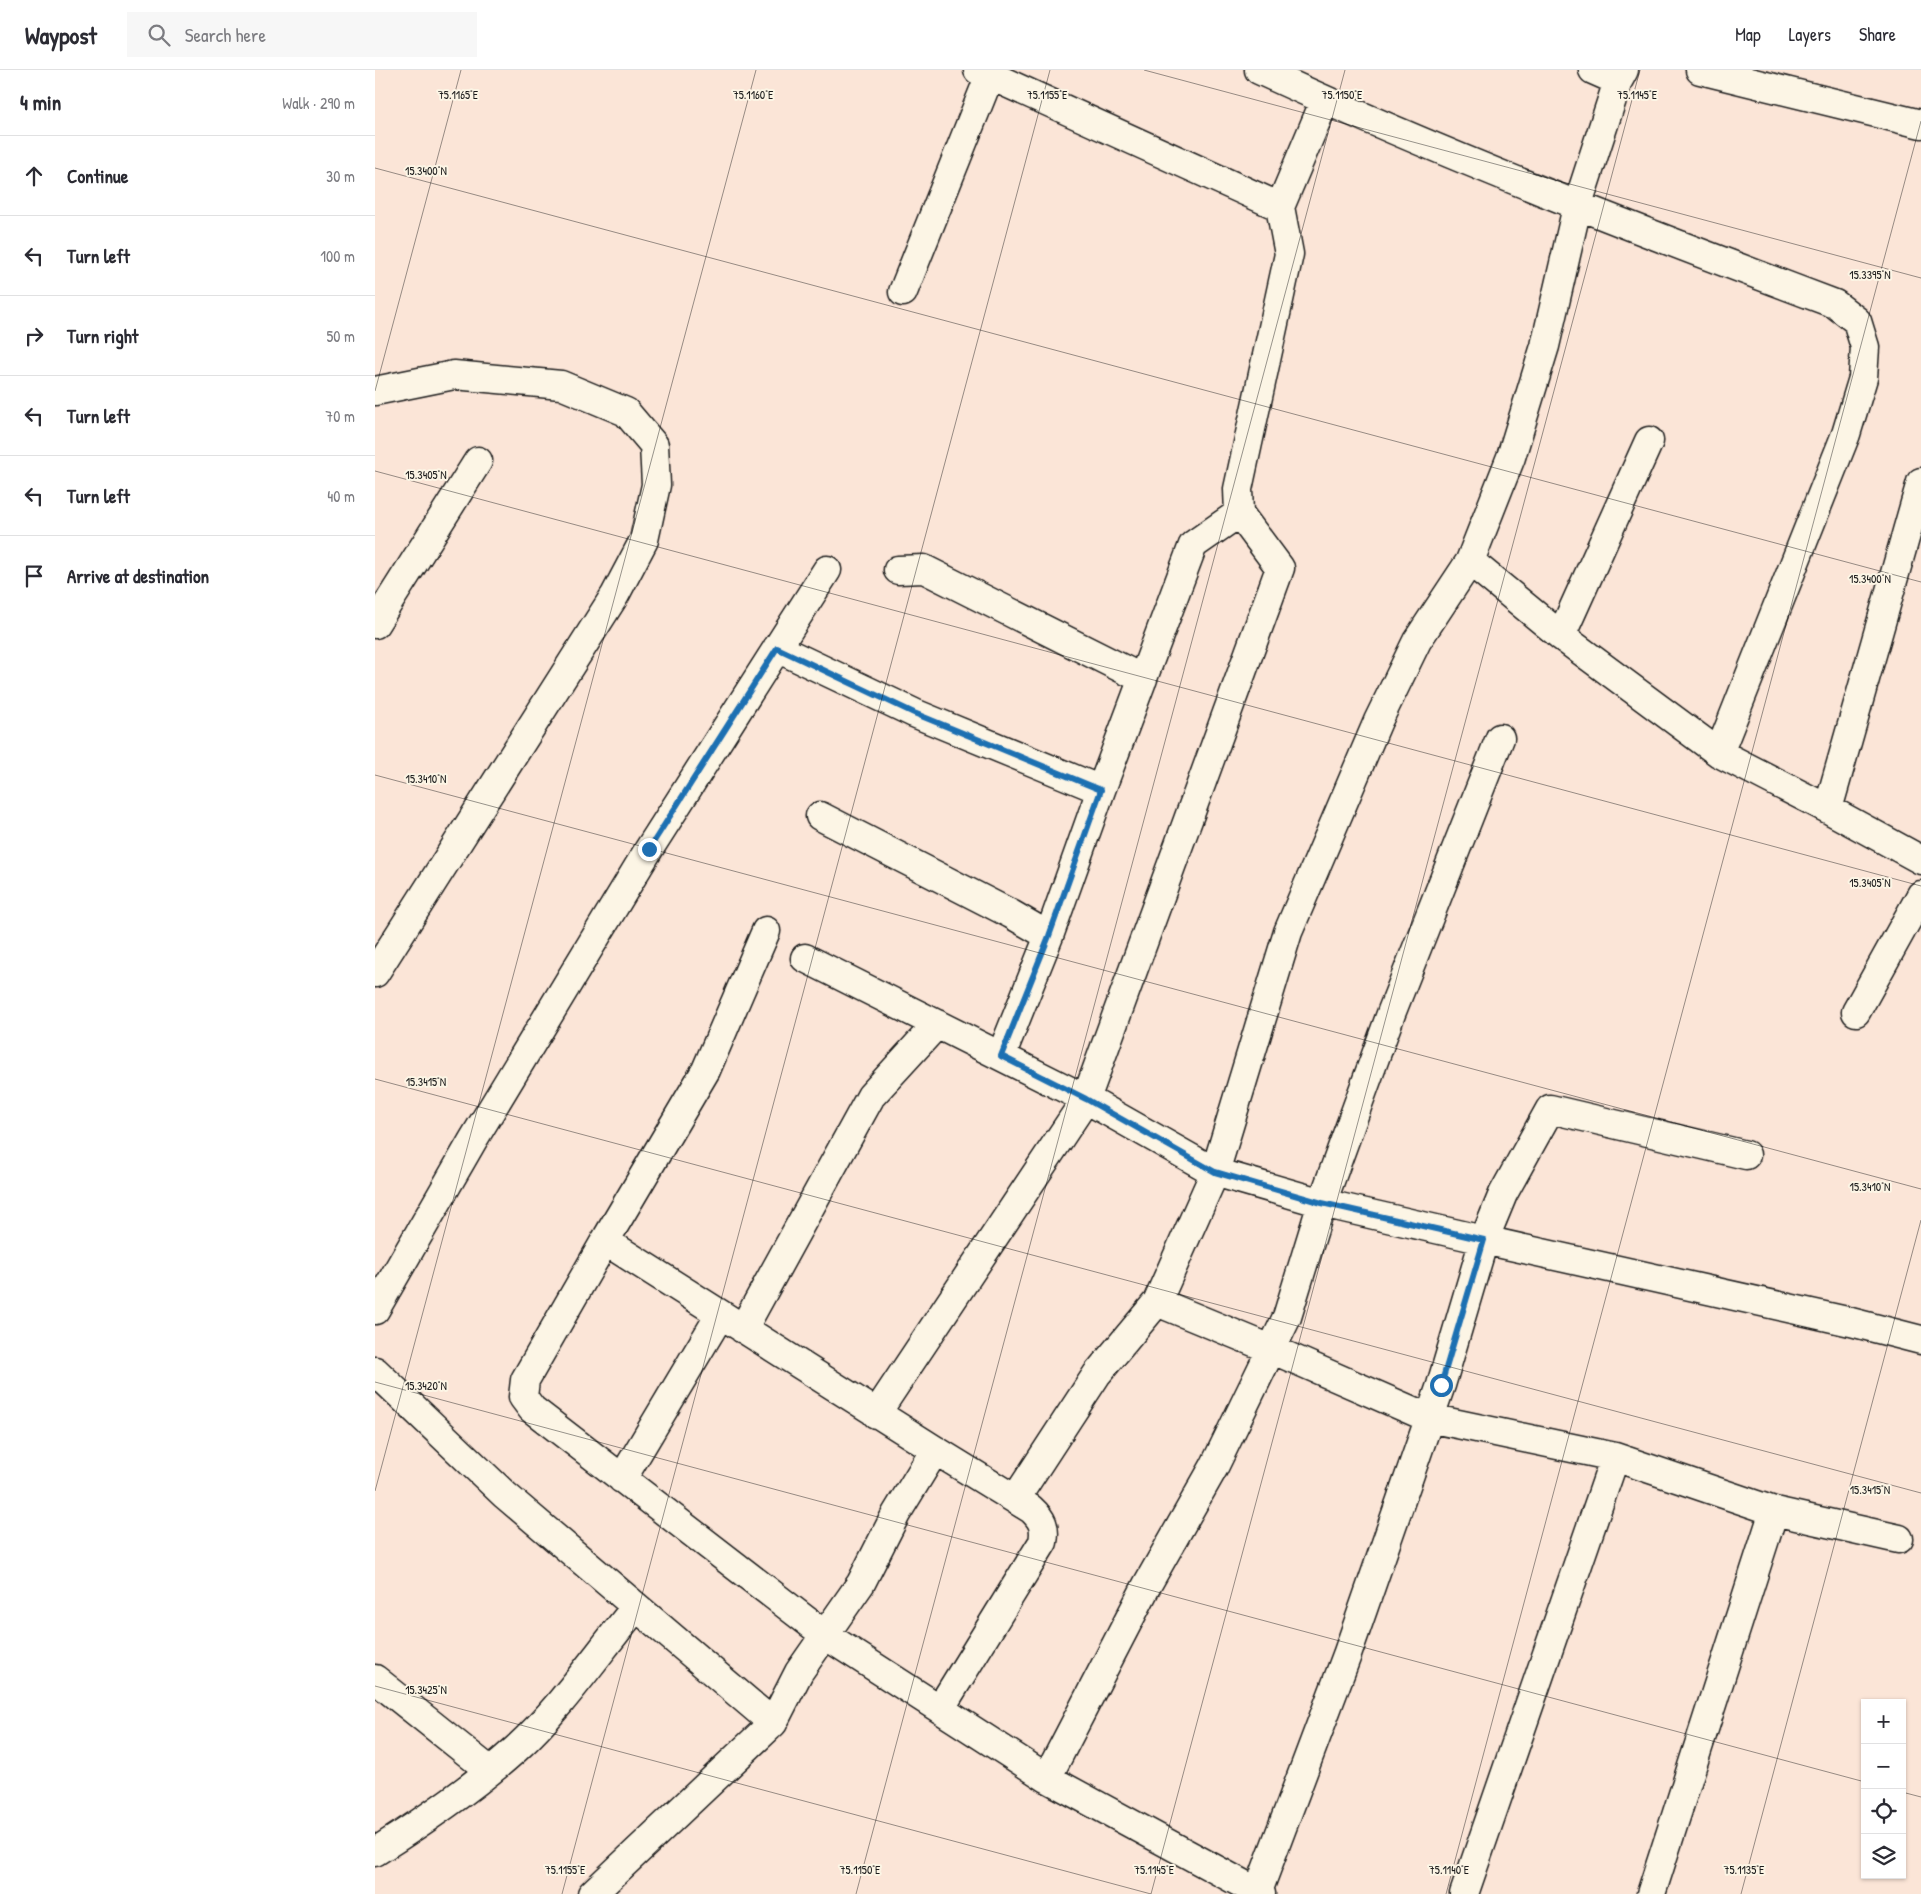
<!DOCTYPE html>
<meta charset="utf-8">
<style>
body{margin:0;font-family:"Patrick Hand",sans-serif;background:#f7f7f7;color:#2b2b33}
.controls{position:absolute;right:15px;bottom:15px;display:grid;overflow:hidden;border-radius:0px;box-shadow:0 1px 4px #0004}
.controls button{width:45px;height:45px;display:grid;place-items:center;padding:0;border:0;border-bottom:1px solid #e1e1e2;background:#fff;color:#2b2b33;font:25px sans-serif}
.stop{position:absolute;width:15px;height:15px;margin:-11px;border:4px solid #1f6fb2;border-radius:50%;background:#fff}
.stop.end{background:#1f6fb2;border-color:#fff;box-shadow:0 1px 5px #0008}
.list{margin:0;padding:0;list-style:none}
h2{display:flex;justify-content:space-between;align-items:center;height:65px;margin:0;padding:0 20px;font-size:21px}
h2 small{font-size:16px;font-weight:400;color:#7c7c81}
.list li{display:grid;grid-template-columns:32px 1fr auto;gap:15px;align-items:center;box-sizing:border-box;height:80px;padding:0 20px;border-top:1px solid #e1e1e2}
.list b{display:block;font-size:19px;white-space:nowrap}
.list em{font-size:16px;font-style:normal;color:#7c7c81}
.icon{flex:none;width:28px;height:28px;fill:none;stroke:currentColor;stroke-width:2;stroke-linecap:round;stroke-linejoin:round}
.map{position:relative;flex:none;width:1546px;height:1824px;overflow:hidden}
header{display:flex;align-items:center;gap:30px;box-sizing:border-box;height:70px;padding:0 25px;background:#fff;border-bottom:1px solid #e1e1e2}
header strong{font-size:24px}
nav{display:flex;gap:28px;margin-inline-start:auto;font-size:18px}
.search{width:350px;height:45px;background:#f7f7f7;display:flex;align-items:center;gap:12px;box-sizing:border-box;padding:0 18px;border-radius:0px;color:#7c7c81;font-size:19px}
main{display:flex}
aside{flex:1;background:#fff}
.map>svg:first-child{display:block}
</style>
<header>
<strong>Waypost</strong>
<div class="search"><svg class="icon" aria-label="search" viewBox="0 0 24 24"><circle cx="10" cy="10" r="6"/><path d="M15 15l6 6"/></svg>Search here</div>
<nav><a>Map</a><a>Layers</a><a>Share</a></nav>
</header>
<main>
<aside>
<h2>4 min<small>Walk · 290 m</small></h2>
<ul class="list">
<li><svg class="icon" aria-label="ahead" viewBox="0 0 24 24"><path d="M12 20V5M6 11l6-6 6 6"/></svg><div><b>Continue</b></div><em>30 m</em></li>
<li><svg class="icon" aria-label="left" viewBox="0 0 24 24"><path d="M17 20v-9H6M10 6l-5 5 5 5"/></svg><div><b>Turn left</b></div><em>100 m</em></li>
<li><svg class="icon" aria-label="right" viewBox="0 0 24 24"><path d="M7 20v-9h11M14 6l5 5-5 5"/></svg><div><b>Turn right</b></div><em>50 m</em></li>
<li><svg class="icon" aria-label="left" viewBox="0 0 24 24"><path d="M17 20v-9H6M10 6l-5 5 5 5"/></svg><div><b>Turn left</b></div><em>70 m</em></li>
<li><svg class="icon" aria-label="left" viewBox="0 0 24 24"><path d="M17 20v-9H6M10 6l-5 5 5 5"/></svg><div><b>Turn left</b></div><em>40 m</em></li>
<li><svg class="icon" aria-label="arrive" viewBox="0 0 24 24"><path d="M6 21V4h12l-3 4 3 4H6"/></svg><div><b>Arrive at destination</b></div></li>
</ul>
</aside>
<div class="map">
<svg width="1546" height="1824" viewBox="0 0 1546 1824">
<rect width="100%" height="100%" fill="#fbe5d7"/>
<filter id="ink" filterUnits="userSpaceOnUse"><feTurbulence type="fractalNoise" baseFrequency=".02" numOctaves="2"/><feDisplacementMap in="SourceGraphic" scale="10" xChannelSelector="R" yChannelSelector="G"/><feConvolveMatrix kernelMatrix="1 2 1 2 8 2 1 2 1" color-interpolation-filters="sRGB"/></filter>
<g filter="url(#ink)">
<g fill="none" stroke-linecap="round" stroke-linejoin="round">
<defs>
<path id="street" d="M 603,0 L 905,137 L 950,30
M 884,0 C 1072,87 1266,161 1460,234 L 1482,251 L 1490,277 L 1488,308 L 1471,364 L 1344,683
M 1218,0 L 1243,11
M 1325,0 L 1546,54
M 528,222 L 617,0
M 0,321 L 79,305 L 186,315 L 251,342 L 279,375 L 281,415 L 269,470 L 240,525 L 0,903
M 1095,491 L 1186,566 L 1344,683 L 1453,739 L 1546,790
M 523,500 L 549,499 L 768,609
M 0,554 L 103,391
M 1186,566 L 1274,371
M 402,578 L 539,643 L 726,720
M 1453,739 L 1546,412
M 445,746 L 636,844 L 674,866
M 430,888 L 711,1029 L 840,1102 L 947,1133 L 1109,1170 L 1066,1315 L 972,1585 L 882,1824
M 1481,942 L 1546,825
M 626,986 L 674,866 L 726,720 L 818,475 L 864,443
M 1371,1085 L 1175,1039 L 1128,1124 L 1109,1170 L 1476,1252 L 1546,1270
M 230,1171 L 331,1000 L 391,861
M 782,1232 L 896,1279 L 1054,1348 L 1240,1387 L 1399,1441 L 1524,1469
M 0,1240 L 98,1070 L 274,779 L 452,500
M 368,1259 L 496,1026 L 562,954
M 0,1301 L 130,1425 L 398,1653
M 501,1344 L 711,1029 L 905,498 L 864,443 L 863,419 L 914,184 L 905,137
M 560,1380 L 656,1439 C 667,1449 671,1457 668,1472 L 565,1639
M 247,1409 L 345,1245
M 641,1428 L 722,1304 L 782,1232 L 840,1102 L 913,862 L 1003,651 L 1042,571 L 1095,491 L 1136,387 L 1170,276 L 1202,137 L 1243,11 L 1249,0
M 0,1609 L 114,1700
M 672,1708 L 772,1515 L 839,1397 L 912,1247 L 947,1133 L 1017,941 L 1125,668
M 0,1782 C 49,1751 98,1718 141,1679 C 186,1638 222,1584 261,1537
M 217,1824 L 398,1653 L 424,1602 L 486,1513 L 521,1444 L 560,1380 L 230,1171 L 150,1310 L 148,1327 L 157,1339 L 450,1565 L 672,1708 L 886,1824
M 1089,1824 L 1240,1387
M 1276,1824 L 1399,1441"/>
</defs>
<use href="#street" stroke="#1c1c1c" stroke-width="31"/>
<use href="#street" stroke="#fcf5e5" stroke-width="28"/>
</g>
</g>
<g fill="none" stroke-linecap="round" stroke-linejoin="round" filter="url(#ink)">
<path stroke="#1f6fb2" stroke-width="6" d="M 274,779 L 402,578 L 539,643 L 726,720 L 674,866 L 626,986 L 711,1029 L 840,1102 L 947,1133 L 1109,1170 L 1066,1315"/>
</g>
<path fill="none" stroke="#1c1c1c" stroke-width="1" stroke-opacity="0.45" d="M 769,0 L 1546,208M 0,98 L 1546,512M 0,321 L 86,0M 0,401 L 1546,816M 0,705 L 1546,1119M 0,1009 L 1546,1423M 0,1312 L 1490,1712M 0,1421 L 381,0M 0,1616 L 776,1824M 1527,1722 L 1546,1727M 187,1824 L 675,0M 481,1824 L 970,0M 776,1824 L 1265,0M 1071,1824 L 1546,51M 1366,1824 L 1546,1150"/>
<g font-size="12" text-anchor="middle" fill="#1c1c1c" stroke="#fcf5e5" stroke-width="4" stroke-linejoin="round" paint-order="stroke">
<text x="83" y="29">75.1165°E</text>
<text x="378" y="29">75.1160°E</text>
<text x="672" y="29">75.1155°E</text>
<text x="967" y="29">75.1150°E</text>
<text x="1262" y="29">75.1145°E</text>
<text x="51" y="105">15.3400°N</text>
<text x="1495" y="209">15.3395°N</text>
<text x="51" y="409">15.3405°N</text>
<text x="1495" y="513">15.3400°N</text>
<text x="51" y="713">15.3410°N</text>
<text x="1495" y="817">15.3405°N</text>
<text x="51" y="1016">15.3415°N</text>
<text x="1495" y="1121">15.3410°N</text>
<text x="51" y="1320">15.3420°N</text>
<text x="1495" y="1424">15.3415°N</text>
<text x="51" y="1624">15.3425°N</text>
<text x="190" y="1804">75.1155°E</text>
<text x="485" y="1804">75.1150°E</text>
<text x="779" y="1804">75.1145°E</text>
<text x="1074" y="1804">75.1140°E</text>
<text x="1369" y="1804">75.1135°E</text>
</g>
</svg>
<div class="controls">
<button>+</button>
<button>−</button>
<button><svg class="icon" aria-label="locate" viewBox="0 0 24 24"><circle cx="12" cy="12" r="6"/><path d="M12 2v4M12 18v4M2 12h4M18 12h4"/></svg></button>
<button><svg class="icon" aria-label="layers" viewBox="0 0 24 24"><path d="M12 4l9 5-9 5-9-5zM3 14l9 5 9-5"/></svg></button>
</div>
<div class="stop" style="left:1066px;top:1315px"></div>
<div class="stop end" style="left:274px;top:779px"></div>
</div>
</main>
